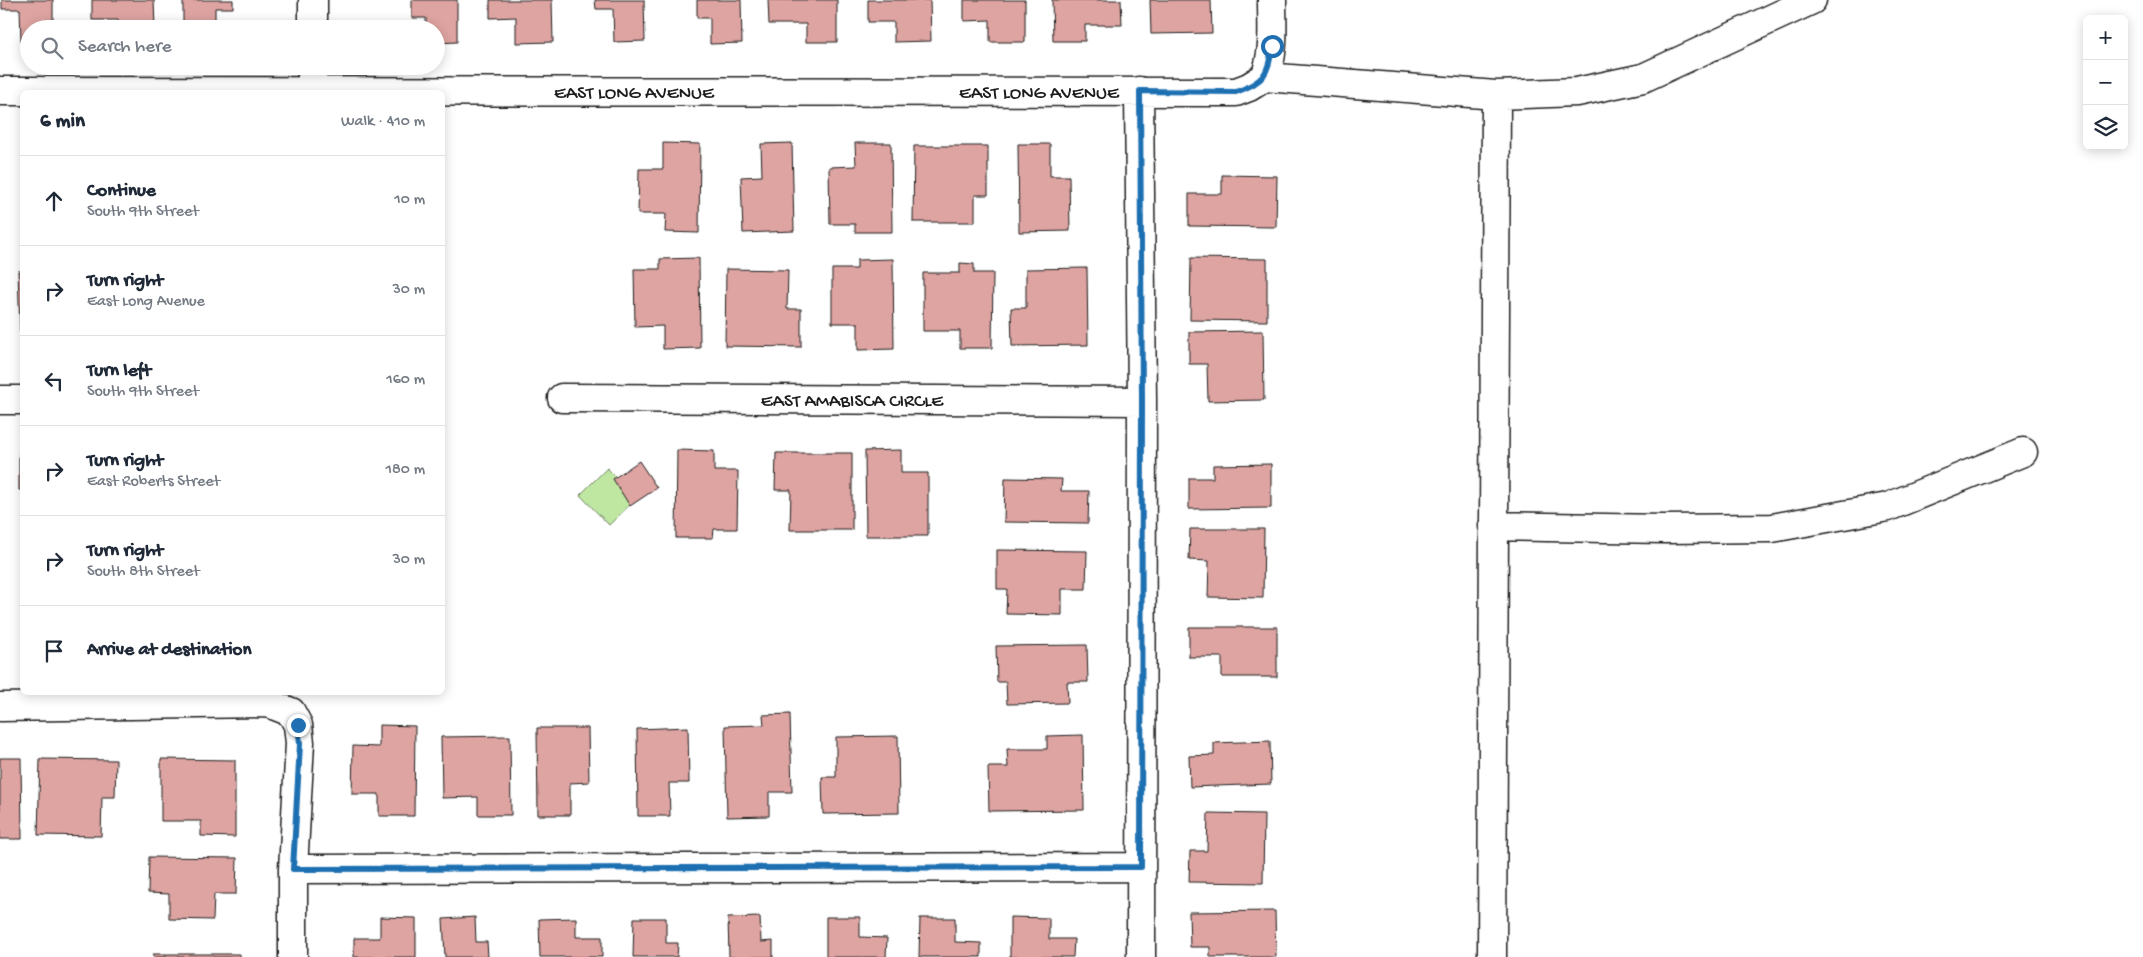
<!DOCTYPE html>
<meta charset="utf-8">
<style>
body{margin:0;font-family:"Gochi Hand",sans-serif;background:#f2f2f3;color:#1f2937}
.controls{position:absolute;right:15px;top:15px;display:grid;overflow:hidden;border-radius:8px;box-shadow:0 2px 12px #0003}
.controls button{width:45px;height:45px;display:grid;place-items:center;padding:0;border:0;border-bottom:1px solid #e0e1e3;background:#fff;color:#1f2937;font:25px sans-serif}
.stop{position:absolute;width:15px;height:15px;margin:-11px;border:4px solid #1f6fb2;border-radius:50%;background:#fff}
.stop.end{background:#1f6fb2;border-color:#fff;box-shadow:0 1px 5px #0008}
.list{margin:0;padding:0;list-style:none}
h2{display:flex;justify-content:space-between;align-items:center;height:65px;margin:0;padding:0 20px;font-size:21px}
h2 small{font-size:16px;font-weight:400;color:#747a83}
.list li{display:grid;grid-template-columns:32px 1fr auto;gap:15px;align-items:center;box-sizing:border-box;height:90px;padding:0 20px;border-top:1px solid #e0e1e3}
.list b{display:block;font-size:19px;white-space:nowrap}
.list p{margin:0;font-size:16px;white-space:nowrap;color:#747a83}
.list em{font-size:16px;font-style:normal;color:#747a83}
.icon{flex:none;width:28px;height:28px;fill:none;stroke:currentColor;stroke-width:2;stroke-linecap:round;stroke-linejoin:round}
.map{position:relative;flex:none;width:2143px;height:957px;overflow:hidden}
.search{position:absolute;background:#fff;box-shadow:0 2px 12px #0003;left:20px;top:20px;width:425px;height:55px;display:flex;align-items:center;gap:12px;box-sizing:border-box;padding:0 18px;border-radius:28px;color:#747a83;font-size:19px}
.panel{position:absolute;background:#fff;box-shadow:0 2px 12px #0003;left:20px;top:90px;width:425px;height:605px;border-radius:8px}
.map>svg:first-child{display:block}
</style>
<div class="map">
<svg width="2143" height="957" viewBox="0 0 2143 957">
<rect width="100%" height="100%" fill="#fff"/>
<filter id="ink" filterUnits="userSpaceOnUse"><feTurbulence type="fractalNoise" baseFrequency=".02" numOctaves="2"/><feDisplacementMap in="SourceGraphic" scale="10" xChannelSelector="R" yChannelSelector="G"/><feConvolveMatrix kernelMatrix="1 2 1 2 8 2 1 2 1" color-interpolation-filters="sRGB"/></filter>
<g filter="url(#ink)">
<path fill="#bfe7a2" stroke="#6e825f" d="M 607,468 L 637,498 L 609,525 L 580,495 Z"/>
<path fill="#dea4a1" stroke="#1c1c1c" d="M 2,0 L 53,0 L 53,29 L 29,29 L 29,42 L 21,42 L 20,9 L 2,9 Z
M 92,0 L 154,0 L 155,29 L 118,29 L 118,20 L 92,20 Z
M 183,0 L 233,0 L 233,8 L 215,8 L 215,29 L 183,29 Z
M 412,0 L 457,0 L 457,42 L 436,43 L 436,29 L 426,29 L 426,18 L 412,18 Z
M 490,0 L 552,0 L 553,42 L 516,43 L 516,17 L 490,18 Z
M 595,0 L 644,0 L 645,41 L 614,42 L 613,9 L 596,9 Z
M 697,0 L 741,0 L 742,43 L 710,44 L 710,18 L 697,18 Z
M 768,0 L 837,0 L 837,42 L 806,42 L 806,24 L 769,24 Z
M 868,0 L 930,0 L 931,41 L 894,42 L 894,22 L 868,22 Z
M 964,0 L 1025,0 L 1025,42 L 990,42 L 990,20 L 964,21 Z
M 1052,0 L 1121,0 L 1122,25 L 1085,25 L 1085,41 L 1053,41 Z
M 1150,0 L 1211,0 L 1212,33 L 1151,34 Z
M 663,143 L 700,144 L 699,233 L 665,232 L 666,214 L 638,214 L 639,169 L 663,169 Z
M 792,143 L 794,231 L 743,233 L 741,177 L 762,176 L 761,144 Z
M 855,143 L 891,143 L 892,232 L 855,232 L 855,224 L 830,224 L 829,167 L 856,166 Z
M 1018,144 L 1050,144 L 1050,176 L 1069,176 L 1070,231 L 1019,232 Z
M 914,146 L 988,146 L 988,195 L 975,195 L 975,222 L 913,222 Z
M 1222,175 L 1277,176 L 1276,227 L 1189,226 L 1189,194 L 1222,194 Z
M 699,258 L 700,348 L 663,349 L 663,326 L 635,327 L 634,269 L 660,269 L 660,259 Z
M 1191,258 L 1267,259 L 1267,321 L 1190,320 Z
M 893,259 L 894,349 L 858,350 L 858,323 L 832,323 L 832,269 L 857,269 L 857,260 Z
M 960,263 L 974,264 L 974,273 L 993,273 L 992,348 L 960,348 L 960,331 L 923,331 L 923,273 L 960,273 Z
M 1087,268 L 1088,345 L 1012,346 L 1011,308 L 1026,308 L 1026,269 Z
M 726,269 L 788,270 L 787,309 L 801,309 L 801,347 L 725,346 Z
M 18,271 L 22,271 L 22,331 L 20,331 Z
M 1263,331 L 1264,400 L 1208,401 L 1207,364 L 1189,364 L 1189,332 Z
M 677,450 L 714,451 L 714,471 L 738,471 L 737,529 L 714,529 L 713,538 L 676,538 Z
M 901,450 L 901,473 L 928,473 L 928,536 L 866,536 L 865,451 Z
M 776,453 L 852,453 L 852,530 L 790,530 L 791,490 L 775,490 Z
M 19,454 L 22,454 L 22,490 L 19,490 Z
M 639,461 L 657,488 L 630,506 L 613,479 Z
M 1271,464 L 1271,508 L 1189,509 L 1189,478 L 1213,478 L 1213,465 Z
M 1005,478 L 1062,479 L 1061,491 L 1089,491 L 1088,523 L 1004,522 Z
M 1190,529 L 1264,529 L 1263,598 L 1208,597 L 1209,561 L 1189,560 Z
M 997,550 L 1087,551 L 1086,589 L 1062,589 L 1062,615 L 1006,614 L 1007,589 L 997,589 Z
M 1189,627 L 1277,627 L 1277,677 L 1222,677 L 1222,657 L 1189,657 Z
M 1087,645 L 1088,682 L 1067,682 L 1068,703 L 1007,704 L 1006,682 L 997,682 L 996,646 Z
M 790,714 L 792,792 L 769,792 L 769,816 L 727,817 L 725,726 L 764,725 L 763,715 Z
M 379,725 L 415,726 L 414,816 L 379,816 L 379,794 L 352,794 L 353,746 L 379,747 Z
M 688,727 L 689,783 L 669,783 L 670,816 L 638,816 L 637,729 Z
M 537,728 L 588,728 L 589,782 L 570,783 L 570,815 L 538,815 Z
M 1083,735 L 1084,810 L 989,811 L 988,767 L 1008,767 L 1007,749 L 1047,749 L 1047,736 Z
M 510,736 L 511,815 L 478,815 L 478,797 L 442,798 L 441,737 Z
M 898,736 L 899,813 L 823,814 L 822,777 L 836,777 L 836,737 Z
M 1270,741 L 1271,784 L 1190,787 L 1189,756 L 1214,755 L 1214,743 Z
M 0,758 L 21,758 L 22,839 L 0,839 Z
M 40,759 L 116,760 L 115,797 L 102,797 L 101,836 L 38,835 Z
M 161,759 L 235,760 L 235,837 L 201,836 L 201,821 L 161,821 Z
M 1208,813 L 1264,814 L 1263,883 L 1189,882 L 1190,851 L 1207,851 Z
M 149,857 L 237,858 L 236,894 L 214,894 L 213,920 L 169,919 L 169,894 L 148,893 Z
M 1275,911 L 1276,957 L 1210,957 L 1210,947 L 1190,947 L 1189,912 Z
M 380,917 L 416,918 L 416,957 L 354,957 L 354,938 L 380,938 Z
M 475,917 L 476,942 L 487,942 L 488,957 L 445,957 L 443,919 Z
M 760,917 L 761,942 L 773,941 L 773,957 L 729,957 L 728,918 Z
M 826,917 L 860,917 L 860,937 L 887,938 L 886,957 L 826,957 Z
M 1010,917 L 1049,918 L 1049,939 L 1074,939 L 1073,957 L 1010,957 Z
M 576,918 L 576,937 L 602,937 L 602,957 L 540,957 L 539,919 Z
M 634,918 L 666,918 L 666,943 L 678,943 L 677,957 L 633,957 Z
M 920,918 L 955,918 L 955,942 L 981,943 L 981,957 L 919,957 Z
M 153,954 L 240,954 L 240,957 L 153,957 Z"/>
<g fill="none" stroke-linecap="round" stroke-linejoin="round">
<defs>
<path id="street" d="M 313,29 L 313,0
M 1265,77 L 1496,95 L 1577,92 L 1643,78 L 1812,0
M 1265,77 C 1275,52 1272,26 1272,0
M 0,91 L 1236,92 L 1249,87 L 1265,77
M 312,91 L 312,66
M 1139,91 L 1142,401 L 1141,957
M 562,398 L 1142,401
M 0,400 L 22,400
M 1493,526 L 1664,529 L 1772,528 L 1888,507 L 2023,452
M 0,707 L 268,703 L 291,712 L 298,725 L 300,743 L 293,869 L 293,957
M 293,869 L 1141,867
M 1492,957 L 1496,95"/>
</defs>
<use href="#street" stroke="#1c1c1c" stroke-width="31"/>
<use href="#street" stroke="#fff" stroke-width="28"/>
</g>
</g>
<g fill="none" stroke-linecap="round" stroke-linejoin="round" filter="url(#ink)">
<path stroke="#1f6fb2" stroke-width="6" d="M 298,725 L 300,744 L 293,869 L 1141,867 L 1142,401 L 1140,91 L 1236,92 C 1263,82 1269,75 1272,46"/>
</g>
<g text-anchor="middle" stroke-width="4" stroke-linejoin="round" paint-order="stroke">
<g font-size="19" fill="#1c1c1c" stroke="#fff">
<text x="634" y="98">EAST LONG AVENUE</text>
<text x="1039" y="98">EAST LONG AVENUE</text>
<text x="852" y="406">EAST AMABISCA CIRCLE</text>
</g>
</g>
</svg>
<div class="controls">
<button>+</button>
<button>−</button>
<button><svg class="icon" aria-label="layers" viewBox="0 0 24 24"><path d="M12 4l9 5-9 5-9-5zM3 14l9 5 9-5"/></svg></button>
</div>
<div class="stop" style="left:1272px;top:46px"></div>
<div class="stop end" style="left:298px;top:725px"></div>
<div class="search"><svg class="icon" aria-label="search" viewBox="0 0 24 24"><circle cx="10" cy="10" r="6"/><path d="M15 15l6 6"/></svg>Search here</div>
<section class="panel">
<h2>6 min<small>Walk · 410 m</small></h2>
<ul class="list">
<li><svg class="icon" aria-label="ahead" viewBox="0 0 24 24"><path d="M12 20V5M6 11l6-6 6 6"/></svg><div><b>Continue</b><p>South 9th Street</p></div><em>10 m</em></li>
<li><svg class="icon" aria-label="right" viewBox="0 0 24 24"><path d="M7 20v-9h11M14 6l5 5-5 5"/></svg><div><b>Turn right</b><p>East Long Avenue</p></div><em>30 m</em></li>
<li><svg class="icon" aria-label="left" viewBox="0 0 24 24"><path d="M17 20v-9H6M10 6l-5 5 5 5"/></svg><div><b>Turn left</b><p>South 9th Street</p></div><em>160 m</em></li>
<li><svg class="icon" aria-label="right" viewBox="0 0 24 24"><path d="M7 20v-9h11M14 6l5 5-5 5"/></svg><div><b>Turn right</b><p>East Roberts Street</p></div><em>180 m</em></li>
<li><svg class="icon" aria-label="right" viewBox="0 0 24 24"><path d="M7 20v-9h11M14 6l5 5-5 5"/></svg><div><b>Turn right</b><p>South 8th Street</p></div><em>30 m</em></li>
<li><svg class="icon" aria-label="arrive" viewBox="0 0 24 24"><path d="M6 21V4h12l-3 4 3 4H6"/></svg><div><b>Arrive at destination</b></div></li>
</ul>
</section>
</div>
